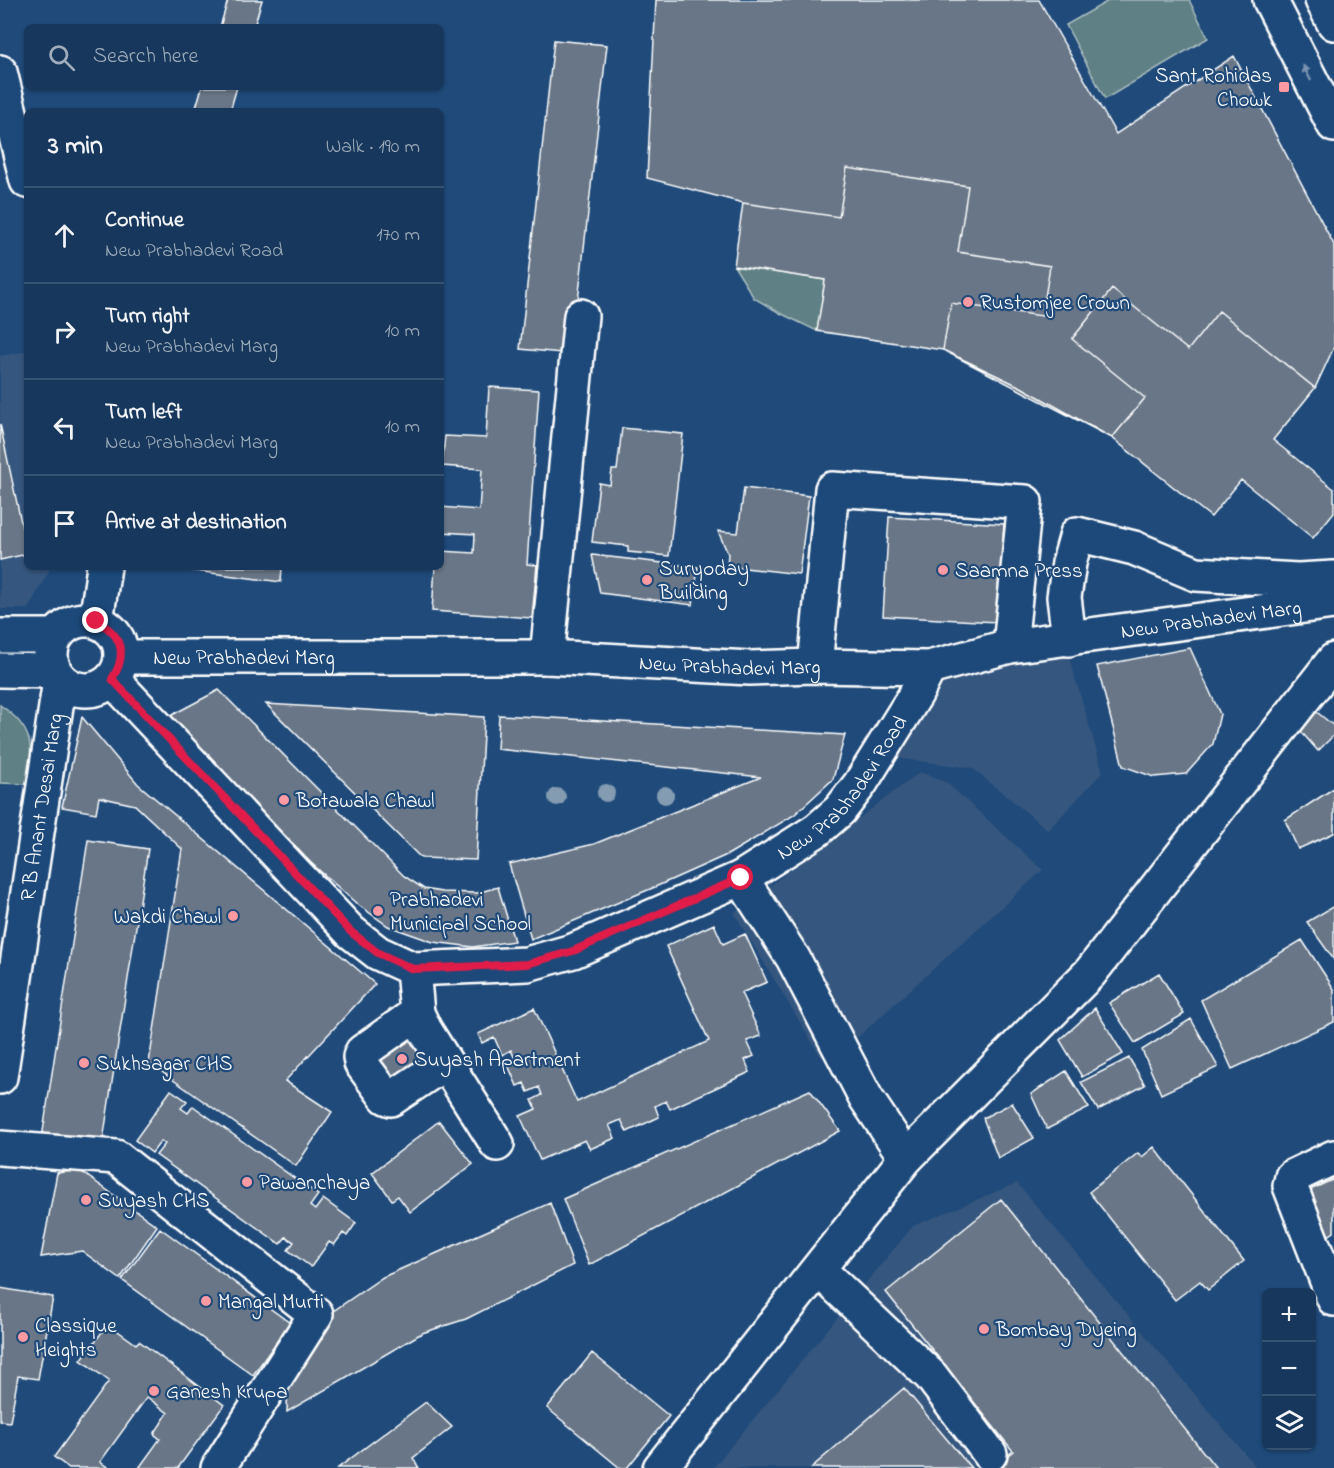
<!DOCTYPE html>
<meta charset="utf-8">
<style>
body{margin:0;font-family:"Indie Flower",sans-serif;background:#244365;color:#f1f3f6}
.controls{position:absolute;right:18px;bottom:18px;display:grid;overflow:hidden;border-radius:9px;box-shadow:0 2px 4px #0004}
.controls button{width:54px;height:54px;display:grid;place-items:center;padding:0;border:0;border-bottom:2px solid #365272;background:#17385c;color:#f1f3f6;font:30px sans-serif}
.stop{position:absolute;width:18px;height:18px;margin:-14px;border:4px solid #e11d48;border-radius:50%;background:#fff}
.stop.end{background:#e11d48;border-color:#fff;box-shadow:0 2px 6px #0008}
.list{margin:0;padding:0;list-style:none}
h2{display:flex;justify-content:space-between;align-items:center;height:78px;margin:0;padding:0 24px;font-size:26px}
h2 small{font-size:20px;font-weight:400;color:#9eacbb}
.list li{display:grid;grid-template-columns:39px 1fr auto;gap:18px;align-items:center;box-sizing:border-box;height:96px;padding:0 24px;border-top:2px solid #365272}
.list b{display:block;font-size:22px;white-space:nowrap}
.list p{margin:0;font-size:20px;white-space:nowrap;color:#9eacbb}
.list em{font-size:20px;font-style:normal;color:#9eacbb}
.icon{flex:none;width:33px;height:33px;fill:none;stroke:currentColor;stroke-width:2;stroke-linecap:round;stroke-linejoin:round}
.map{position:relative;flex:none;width:1334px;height:1468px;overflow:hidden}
.search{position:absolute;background:#17385c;box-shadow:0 2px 4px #0004;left:24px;top:24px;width:420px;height:66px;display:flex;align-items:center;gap:15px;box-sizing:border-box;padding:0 21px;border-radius:9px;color:#9eacbb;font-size:22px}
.panel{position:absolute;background:#17385c;box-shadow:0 2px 4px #0004;left:24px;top:108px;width:420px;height:462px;border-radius:9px}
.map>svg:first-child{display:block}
</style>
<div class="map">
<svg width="1334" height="1468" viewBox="0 0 1334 1468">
<rect width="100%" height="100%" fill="#1f4a7a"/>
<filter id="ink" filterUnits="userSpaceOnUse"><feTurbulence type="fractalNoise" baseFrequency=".0167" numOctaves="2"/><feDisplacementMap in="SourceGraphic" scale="12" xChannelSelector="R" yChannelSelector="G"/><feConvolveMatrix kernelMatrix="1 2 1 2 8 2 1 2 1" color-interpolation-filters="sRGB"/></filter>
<g filter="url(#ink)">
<path fill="#35577e" d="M 27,351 L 27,567 L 51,567 L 28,609 L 0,609 L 0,356 Z
M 1069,657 L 1103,772 L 1048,830 L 972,768 L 895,758 L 946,671 Z
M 920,772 L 947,783 L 1043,870 L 849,1045 L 821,1057 L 734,913 Z
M 1017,1183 L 1257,1468 L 713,1468 L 913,1226 Z"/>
<path fill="#5e8084" stroke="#aec0c2" stroke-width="1.5" d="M 1110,0 L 1189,0 L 1208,38 L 1105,99 L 1066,25 Z
M 734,266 L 825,280 L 817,331 L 780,313 L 754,298 Z
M 0,705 C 35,729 32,746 29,784 L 0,783 Z"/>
<path fill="#677687" stroke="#fff" stroke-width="1.5" d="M 228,0 L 262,0 L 254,27 L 220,27 Z
M 656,0 L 1039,0 L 1116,134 L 1234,56 L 1334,245 L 1334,347 L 1315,388 L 1219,311 L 1188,350 L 1112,289 L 1072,339 L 1145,398 L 1112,438 L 1021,387 L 943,350 L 951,303 L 1042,316 L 1050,266 L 958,252 L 968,186 L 847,168 L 839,217 L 743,203 L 647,178 Z
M 656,0 L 1039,0 L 1116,134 L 1234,56 L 1334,245 L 1334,347 L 1315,388 L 1273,440 L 1334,489 L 1334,512 L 1313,538 L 1241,480 L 1211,517 L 1112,438 L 943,350 L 817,331 L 825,280 L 734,266 L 743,203 L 647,178 Z
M 554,40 L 607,45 L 572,354 L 520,349 Z
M 202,87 L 237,87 L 230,111 L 195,111 Z
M 489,387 L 539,390 L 527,564 L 537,565 L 532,618 L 432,611 L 435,567 L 441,567 L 441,551 L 474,553 L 475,534 L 441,532 L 441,507 L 479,510 L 482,469 L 442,466 L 445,436 L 486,438 Z
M 0,424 L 27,550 L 27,554 L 0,560 Z
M 622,428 L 683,434 L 669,556 L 628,552 L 628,546 L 592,542 L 599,483 L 610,485 L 612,470 L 617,470 Z
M 744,488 L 809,496 L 799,574 L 727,566 L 728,554 L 718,531 L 738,533 Z
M 889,517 L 1004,524 L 997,622 L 883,616 Z
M 592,555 L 698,567 L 693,605 L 600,593 Z
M 165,567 L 282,567 L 281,582 Z
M 1190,648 L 1220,714 L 1213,744 L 1186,774 L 1154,777 L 1123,766 L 1097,666 Z
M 219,690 L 404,876 L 424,889 L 442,892 L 477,893 L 498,887 L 514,941 L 473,947 L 433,942 L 388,926 L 357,904 L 155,724 Z
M 266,704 L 484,717 L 476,860 L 421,858 Z
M 1313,709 L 1334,726 L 1334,735 L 1318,751 L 1297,727 Z
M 499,715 L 845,735 L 833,779 L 794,815 L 729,854 L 655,887 L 531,939 L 509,864 L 594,844 L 761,777 L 497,749 Z
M 82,717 L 138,784 L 375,984 L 285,1081 L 332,1112 L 296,1166 L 149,1063 L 182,849 L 135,805 L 99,797 L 96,813 L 62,807 Z
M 1334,788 L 1334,833 L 1298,849 L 1285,820 Z
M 88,840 L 148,849 L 102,1147 L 42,1138 Z
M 1334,906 L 1334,960 L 1307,922 Z
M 714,924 L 723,944 L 745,934 L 767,982 L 741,993 L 761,1036 L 747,1041 L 754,1056 L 745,1060 L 750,1072 L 670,1109 L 666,1101 L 655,1106 L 659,1117 L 627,1132 L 621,1120 L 609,1125 L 615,1138 L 590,1149 L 585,1140 L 540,1160 L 520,1116 L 536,1109 L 532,1100 L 542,1095 L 539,1087 L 528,1092 L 524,1083 L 517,1086 L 508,1065 L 516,1061 L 511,1050 L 502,1055 L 494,1037 L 482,1043 L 478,1034 L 534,1008 L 577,1102 L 709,1041 L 666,946 Z
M 1302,940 L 1334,989 L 1334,1022 L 1232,1069 L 1201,1000 Z
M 1159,973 L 1184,1014 L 1135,1043 L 1109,1003 Z
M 1095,1008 L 1123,1054 L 1082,1077 L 1060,1040 Z
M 1191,1019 L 1218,1067 L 1161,1094 L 1142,1050 Z
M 410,1026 L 438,1063 L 392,1094 L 366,1055 Z
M 1129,1058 L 1145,1085 L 1098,1110 L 1081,1082 Z
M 1066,1071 L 1089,1108 L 1047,1129 L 1031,1094 Z
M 171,1090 L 187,1101 L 181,1108 L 188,1113 L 193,1106 L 318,1195 L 310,1206 L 315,1210 L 323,1199 L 356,1223 L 347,1236 L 343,1233 L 334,1245 L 329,1242 L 311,1267 L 288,1250 L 294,1242 L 286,1237 L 280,1244 L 156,1155 L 165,1144 L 161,1141 L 152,1153 L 135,1140 Z
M 810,1090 L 840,1131 L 589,1265 L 563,1199 Z
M 1012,1103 L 1034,1138 L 998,1158 L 983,1118 Z
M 439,1121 L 473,1164 L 410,1212 L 398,1196 L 392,1200 L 372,1173 Z
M 1154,1147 L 1244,1261 L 1208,1290 L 1200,1281 L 1175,1300 L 1089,1192 L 1138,1153 L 1142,1157 Z
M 79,1170 L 157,1226 L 120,1279 L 82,1251 L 41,1257 L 57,1173 Z
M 1334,1179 L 1334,1232 L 1328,1236 L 1308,1191 Z
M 1001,1199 L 1216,1468 L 991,1468 L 1013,1451 L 886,1292 Z
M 550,1203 L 573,1265 L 466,1319 L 422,1333 L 287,1412 L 288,1368 L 323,1318 L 383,1277 Z
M 160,1228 L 290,1323 L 253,1375 L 122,1280 Z
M 0,1288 L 53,1297 L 38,1379 L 18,1376 L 10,1422 L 0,1421 Z
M 108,1324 L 136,1344 L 139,1341 L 224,1405 L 178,1468 L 139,1468 L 160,1439 L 154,1434 L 168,1413 L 147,1397 L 100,1462 L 109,1468 L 69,1468 L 54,1457 L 109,1381 L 81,1360 Z
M 592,1353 L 669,1416 L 627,1468 L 620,1468 L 547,1408 Z
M 904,1388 L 971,1468 L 811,1468 Z
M 426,1402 L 452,1427 L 413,1458 L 419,1468 L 338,1468 Z"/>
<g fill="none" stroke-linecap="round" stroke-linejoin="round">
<defs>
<g id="minor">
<path d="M 0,72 L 27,181"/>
<path d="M 96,621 L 104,567"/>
<path d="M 1069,639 L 1064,597 L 1069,563 L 1077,534 L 1134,548 L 1196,574 L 1298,580 L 1334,578"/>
<path d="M 547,657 L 581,316"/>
<path d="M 815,666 L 832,489 L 1025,502 L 1010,646"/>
<path id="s1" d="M 112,679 L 351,932 L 378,953 L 413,969 L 527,964 L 573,951 L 741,878 L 817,830 L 840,810 L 860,784 L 916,694 L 929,668"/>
<path d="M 741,878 L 793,958 L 866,1098 L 906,1158"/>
<path d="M 413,969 L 417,1013 L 425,1030 L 497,1144"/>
<path d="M 417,1013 L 362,1052 L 360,1057 L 361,1063 L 386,1097 L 391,1099 L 445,1063"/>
<path id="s2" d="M 0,1077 L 60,680"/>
<path d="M 0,1148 L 116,1157 L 316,1314 L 218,1468"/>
<path d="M 1334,1157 L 1292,1177 L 1290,1186 L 1334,1299"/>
<path d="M 819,1270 L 931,1376 L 990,1454"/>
<path d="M 660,1468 L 906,1158 L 1090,973 L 1334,660"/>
</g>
<g id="major">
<path d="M 1270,0 L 1334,125"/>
<path d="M 1322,0 L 1334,23"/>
<circle cx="86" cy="655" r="35"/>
<path d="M 0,636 L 55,636"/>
<path id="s3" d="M 121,657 L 547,657 L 750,668 L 815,666 L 929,668 L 1010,646 L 1334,602"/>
<path d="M 0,670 L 53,671"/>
</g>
</defs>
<use href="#minor" stroke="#fff" stroke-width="38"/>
<use href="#major" stroke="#fff" stroke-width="38"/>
<use href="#minor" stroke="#1f4a7a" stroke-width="33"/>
<use href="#major" stroke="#1f4a7a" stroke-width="33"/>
</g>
<g fill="#849cb2">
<circle cx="606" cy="793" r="9"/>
<circle cx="665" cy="795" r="9"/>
<circle cx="557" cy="797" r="9"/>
</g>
<defs><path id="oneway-solid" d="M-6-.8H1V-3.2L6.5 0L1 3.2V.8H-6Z" transform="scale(1.5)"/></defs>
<use fill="#7992af" href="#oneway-solid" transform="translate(1307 73) rotate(-117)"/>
</g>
<g fill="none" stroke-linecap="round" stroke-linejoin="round" filter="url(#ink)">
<path stroke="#e11d48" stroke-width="8" d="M 96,621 C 122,634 128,654 112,679 L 351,932 L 378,953 L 413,969 L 527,964 L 573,951 L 741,878"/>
</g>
<g fill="#ff9aa2" stroke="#1f4a7a" stroke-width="2">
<rect x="1278" y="81" width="12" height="12" rx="3"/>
<circle cx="968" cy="302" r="6"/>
<circle cx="943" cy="570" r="6"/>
<circle cx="647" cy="580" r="6"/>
<circle cx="284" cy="800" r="6"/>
<circle cx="378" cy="911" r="6"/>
<circle cx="233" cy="916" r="6"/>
<circle cx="402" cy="1059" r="6"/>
<circle cx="84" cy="1063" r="6"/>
<circle cx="247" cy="1182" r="6"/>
<circle cx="86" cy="1200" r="6"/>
<circle cx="206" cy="1301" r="6"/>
<circle cx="984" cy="1329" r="6"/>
<circle cx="23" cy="1337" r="6"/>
<circle cx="154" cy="1391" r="6"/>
</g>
<g text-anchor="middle" stroke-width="4.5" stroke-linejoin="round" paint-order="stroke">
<g font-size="21" fill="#fff" stroke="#1f4a7a" text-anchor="start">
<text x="1272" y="82" text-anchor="end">Sant Rohidas<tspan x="1272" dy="24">Chowk</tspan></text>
<text x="980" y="309">Rustomjee Crown</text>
<text x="659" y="575">Suryoday<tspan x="659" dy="24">Building</tspan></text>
<text x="955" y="577">Saamna Press</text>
<text x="296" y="807">Botawala Chawl</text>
<text x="390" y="906">Prabhadevi<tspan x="390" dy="24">Municipal School</tspan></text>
<text x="221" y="923" text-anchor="end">Wakdi Chawl</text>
<text x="414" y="1066">Suyash Apartment</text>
<text x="96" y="1070">Sukhsagar CHS</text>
<text x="259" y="1189">Pawanchaya</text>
<text x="98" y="1207">Suyash CHS</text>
<text x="218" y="1308">Mangal Murti</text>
<text x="35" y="1332">Classique<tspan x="35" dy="24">Heights</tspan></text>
<text x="996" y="1336">Bombay Dyeing</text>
<text x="166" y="1398">Ganesh Krupa</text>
</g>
<g font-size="21" fill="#fff" stroke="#1f4a7a">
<text dy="7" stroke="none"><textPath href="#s3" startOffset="1095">New Prabhadevi Marg</textPath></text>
<text dy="7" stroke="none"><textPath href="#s3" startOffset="123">New Prabhadevi Marg</textPath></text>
<text dy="7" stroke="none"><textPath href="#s3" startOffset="609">New Prabhadevi Marg</textPath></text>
<text dy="7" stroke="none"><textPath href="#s1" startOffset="904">New Prabhadevi Road</textPath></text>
<text dy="7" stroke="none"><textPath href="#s2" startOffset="273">R B Anant Desai Marg</textPath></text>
</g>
</g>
</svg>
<div class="controls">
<button>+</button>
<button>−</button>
<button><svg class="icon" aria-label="layers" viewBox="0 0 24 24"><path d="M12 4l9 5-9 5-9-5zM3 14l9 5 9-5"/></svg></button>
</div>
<div class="stop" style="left:741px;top:878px"></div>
<div class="stop end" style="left:96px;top:621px"></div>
<div class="search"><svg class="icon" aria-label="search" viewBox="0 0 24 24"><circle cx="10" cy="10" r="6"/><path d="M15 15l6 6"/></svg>Search here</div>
<section class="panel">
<h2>3 min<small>Walk · 190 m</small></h2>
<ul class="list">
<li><svg class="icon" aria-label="ahead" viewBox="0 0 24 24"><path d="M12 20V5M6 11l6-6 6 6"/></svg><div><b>Continue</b><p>New Prabhadevi Road</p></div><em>170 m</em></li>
<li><svg class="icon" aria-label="right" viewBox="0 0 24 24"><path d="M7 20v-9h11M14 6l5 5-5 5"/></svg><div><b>Turn right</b><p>New Prabhadevi Marg</p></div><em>10 m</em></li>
<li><svg class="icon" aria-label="left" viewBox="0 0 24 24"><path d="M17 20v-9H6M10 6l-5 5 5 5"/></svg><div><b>Turn left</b><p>New Prabhadevi Marg</p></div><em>10 m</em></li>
<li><svg class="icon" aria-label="arrive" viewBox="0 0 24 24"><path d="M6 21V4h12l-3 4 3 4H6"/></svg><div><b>Arrive at destination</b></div></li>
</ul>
</section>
</div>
